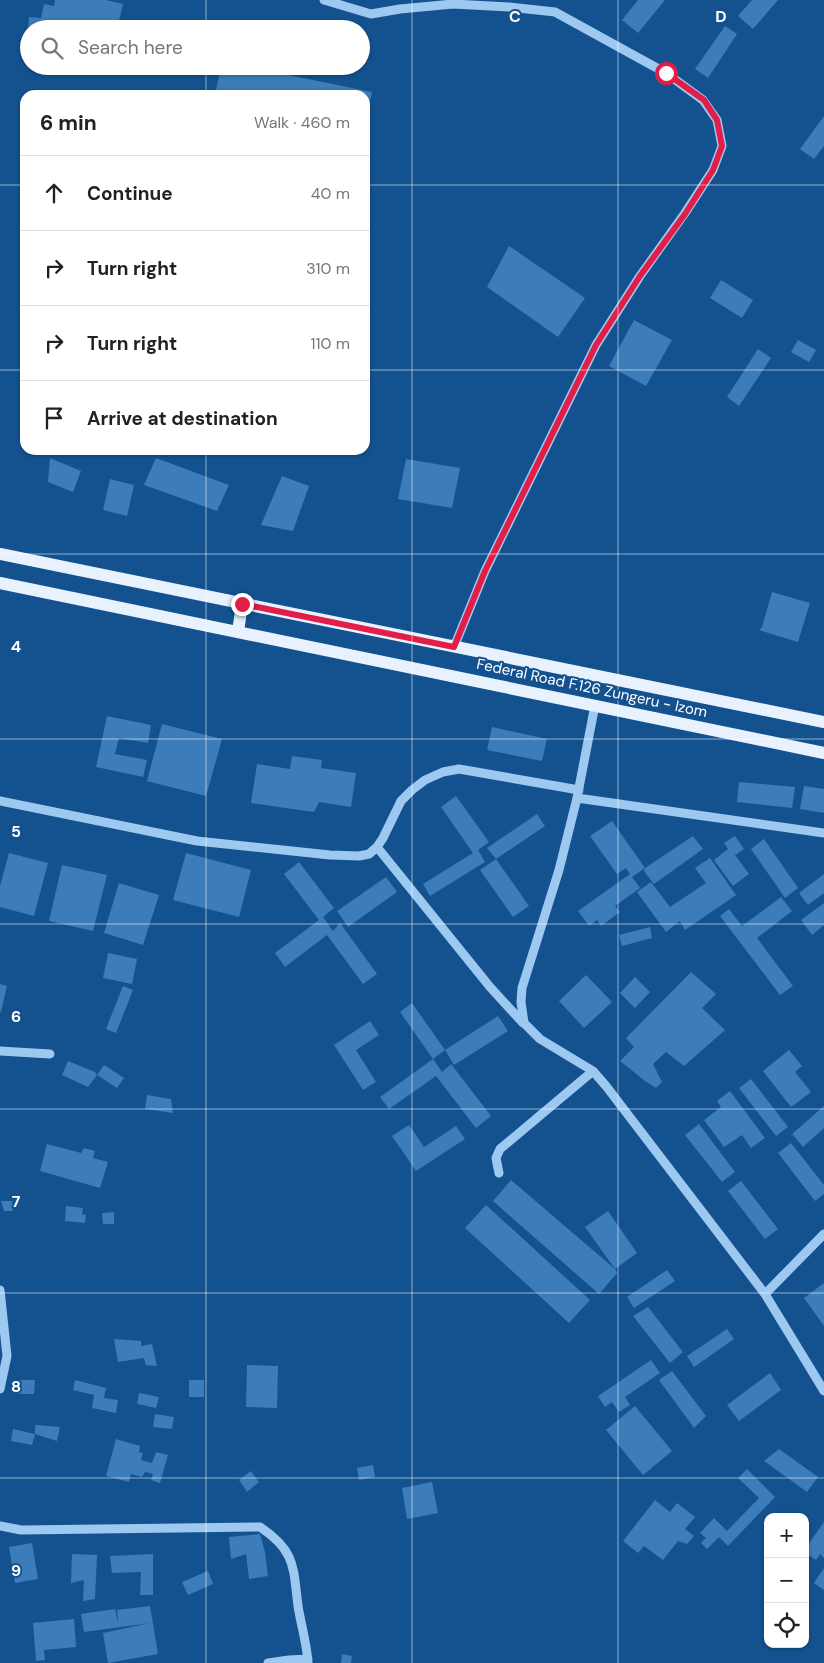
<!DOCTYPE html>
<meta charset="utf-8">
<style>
body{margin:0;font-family:"DM Sans",sans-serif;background:#f6f6f6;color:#222}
.controls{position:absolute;right:15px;bottom:15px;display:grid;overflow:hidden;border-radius:10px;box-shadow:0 1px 4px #0004}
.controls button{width:45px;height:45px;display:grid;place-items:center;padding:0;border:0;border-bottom:1px solid #e0e0e0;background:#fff;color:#222;font:25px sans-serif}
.stop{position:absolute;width:15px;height:15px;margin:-11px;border:4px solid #e11d48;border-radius:50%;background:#fff}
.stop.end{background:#e11d48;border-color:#fff;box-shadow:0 1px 5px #0008}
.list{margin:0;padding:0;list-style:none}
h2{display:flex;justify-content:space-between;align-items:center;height:65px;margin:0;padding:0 20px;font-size:21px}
h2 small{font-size:16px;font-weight:400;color:#767676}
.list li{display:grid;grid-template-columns:32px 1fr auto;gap:15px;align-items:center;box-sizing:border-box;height:75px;padding:0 20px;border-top:1px solid #e0e0e0}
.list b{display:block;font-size:19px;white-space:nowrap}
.list em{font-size:16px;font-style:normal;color:#767676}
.icon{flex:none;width:28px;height:28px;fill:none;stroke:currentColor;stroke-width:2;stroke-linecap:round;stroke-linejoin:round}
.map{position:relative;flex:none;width:824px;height:1663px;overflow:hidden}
.search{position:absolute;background:#fff;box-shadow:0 1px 4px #0004;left:20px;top:20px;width:350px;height:55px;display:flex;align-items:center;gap:12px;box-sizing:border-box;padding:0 18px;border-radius:28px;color:#767676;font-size:19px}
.panel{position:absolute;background:#fff;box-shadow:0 1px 4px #0004;left:20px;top:90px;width:350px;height:365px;border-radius:15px}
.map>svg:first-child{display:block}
</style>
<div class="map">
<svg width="824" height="1663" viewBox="0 0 824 1663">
<rect width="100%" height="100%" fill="#13528f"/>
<path fill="#3c7cb8" d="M 55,0 L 106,0 L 123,4 L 117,29 L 28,29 L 29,17 L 41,18 L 44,4 L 54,6 Z
M 638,0 L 665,0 L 638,33 L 622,20 Z
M 752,0 L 778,0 L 753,29 L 738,16 Z
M 725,26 L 737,34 L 708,78 L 695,69 Z
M 221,66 L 244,66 L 372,92 L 366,120 L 365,95 L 215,95 Z
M 824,116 L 824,146 L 814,159 L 800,149 Z
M 509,246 L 585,298 L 558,337 L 487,287 Z
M 721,280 L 753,300 L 742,318 L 710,298 Z
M 634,320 L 672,340 L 646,386 L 609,366 Z
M 798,340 L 816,350 L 809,362 L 791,352 Z
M 758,349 L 771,358 L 739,406 L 727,397 Z
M 50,458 L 81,471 L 73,492 L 48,482 Z
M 156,458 L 229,485 L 217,511 L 144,485 Z
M 406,459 L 460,468 L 452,508 L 398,499 Z
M 282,476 L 309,486 L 293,531 L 261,525 Z
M 110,479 L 134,485 L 127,516 L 103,510 Z
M 772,592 L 810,603 L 798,642 L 759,630 L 762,627 Z
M 107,716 L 151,725 L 148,743 L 119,738 L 115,754 L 147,760 L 143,777 L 96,767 Z
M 162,724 L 222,739 L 206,796 L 147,781 Z
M 492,727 L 547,739 L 542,761 L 487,750 Z
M 292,756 L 322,760 L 321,768 L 356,773 L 351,807 L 319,802 L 314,812 L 251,803 L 257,764 L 290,769 Z
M 739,782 L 795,787 L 792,808 L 737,802 Z
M 804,786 L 824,789 L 824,813 L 800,809 Z
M 456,796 L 489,842 L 478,850 L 485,862 L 430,896 L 423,884 L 473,853 L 441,807 Z
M 537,814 L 545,826 L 496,859 L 487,848 Z
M 612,821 L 645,868 L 693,836 L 703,849 L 654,884 L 644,871 L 645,868 L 632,877 L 640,888 L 615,906 L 620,912 L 601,926 L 597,920 L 589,926 L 578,911 L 630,874 L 626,868 L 617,874 L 590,836 Z
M 735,836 L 744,849 L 735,855 L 749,874 L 733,886 L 714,860 L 728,849 L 724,843 Z
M 764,839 L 798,888 L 785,898 L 751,849 Z
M 9,853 L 48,863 L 34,916 L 0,907 L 0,886 Z
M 186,853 L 251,870 L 239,917 L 173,900 Z
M 710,858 L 736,895 L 685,930 L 680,921 L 666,932 L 637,892 L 651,882 L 670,907 L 706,883 L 695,868 Z
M 496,859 L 529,906 L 513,917 L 480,870 Z
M 299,862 L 334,908 L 323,917 L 333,931 L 340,923 L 377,974 L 363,984 L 327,935 L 285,967 L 275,953 L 319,920 L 284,874 Z
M 62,865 L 107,875 L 93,931 L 49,921 Z
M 824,874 L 824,893 L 808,905 L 799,893 Z
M 386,877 L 397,892 L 348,927 L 337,911 Z
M 119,883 L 159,895 L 143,945 L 104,933 Z
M 781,897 L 792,911 L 757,938 L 793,986 L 780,995 L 720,916 L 729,909 L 742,926 Z
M 824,903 L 824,925 L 812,935 L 801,920 Z
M 650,927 L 652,938 L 622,946 L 619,935 Z
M 108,953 L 137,959 L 132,984 L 103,978 Z
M 691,972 L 716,994 L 702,1008 L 725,1030 L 684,1066 L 666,1052 L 653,1064 L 662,1082 L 656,1088 L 645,1081 L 620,1061 L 634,1047 L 626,1038 Z
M 586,975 L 612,1002 L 584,1028 L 559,1001 Z
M 635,977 L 650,992 L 635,1008 L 620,993 Z
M 0,984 L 7,986 L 1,1012 L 0,1012 Z
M 123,986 L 133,990 L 116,1033 L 106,1029 Z
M 412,1003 L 445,1050 L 498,1016 L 508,1031 L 454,1065 L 445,1050 L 433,1059 L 400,1012 Z
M 370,1021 L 379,1035 L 356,1050 L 376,1082 L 363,1090 L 334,1045 Z
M 789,1050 L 802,1066 L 795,1072 L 811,1092 L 791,1107 L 763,1071 Z
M 433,1059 L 442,1072 L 451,1064 L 491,1116 L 476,1128 L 436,1076 L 389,1109 L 380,1097 Z
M 68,1061 L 95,1072 L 97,1075 L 104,1065 L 124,1078 L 117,1088 L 97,1075 L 88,1087 L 62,1075 Z
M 751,1079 L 788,1127 L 776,1136 L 739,1088 Z
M 730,1091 L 765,1138 L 751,1148 L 742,1135 L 724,1147 L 704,1120 L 721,1107 L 717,1101 Z
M 147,1095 L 171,1099 L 173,1113 L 145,1109 Z
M 824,1106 L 824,1128 L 803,1147 L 792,1134 Z
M 699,1124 L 735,1172 L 722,1182 L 685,1135 Z
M 409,1125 L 424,1147 L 456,1126 L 465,1139 L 416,1171 L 392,1136 Z
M 791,1143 L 824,1185 L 824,1194 L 815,1201 L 778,1153 Z
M 47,1144 L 81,1153 L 84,1148 L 95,1151 L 93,1158 L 108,1162 L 100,1188 L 40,1171 Z
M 511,1180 L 615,1269 L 585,1227 L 608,1211 L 637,1253 L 615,1269 L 617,1273 L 599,1294 L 493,1201 Z
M 741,1181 L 778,1229 L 765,1239 L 728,1191 Z
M 1,1201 L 12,1201 L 13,1211 L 4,1211 Z
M 486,1205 L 590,1300 L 569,1323 L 465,1228 Z
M 66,1206 L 83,1208 L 82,1214 L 86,1215 L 85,1223 L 65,1221 Z
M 114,1212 L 114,1224 L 103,1224 L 102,1213 Z
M 667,1270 L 675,1281 L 634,1308 L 627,1297 Z
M 824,1283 L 824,1326 L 804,1298 Z
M 648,1307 L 683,1352 L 670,1363 L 633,1316 Z
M 727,1329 L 734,1339 L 694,1367 L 687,1356 Z
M 114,1339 L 141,1341 L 141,1346 L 152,1344 L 157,1366 L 146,1365 L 144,1358 L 118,1362 Z
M 651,1360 L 660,1373 L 625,1397 L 630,1405 L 619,1412 L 612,1402 L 605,1407 L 598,1396 Z
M 247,1365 L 278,1366 L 277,1408 L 246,1407 Z
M 672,1371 L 706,1416 L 694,1428 L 659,1380 Z
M 770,1373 L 781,1390 L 739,1421 L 727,1405 Z
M 17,1380 L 35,1380 L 34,1394 L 16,1394 Z
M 75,1380 L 106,1388 L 104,1398 L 118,1400 L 116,1413 L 92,1408 L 94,1395 L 73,1390 Z
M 189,1380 L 204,1380 L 204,1397 L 189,1397 Z
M 139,1393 L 159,1397 L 156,1408 L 137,1404 Z
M 635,1406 L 672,1451 L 643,1475 L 606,1430 Z
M 155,1414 L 174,1417 L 172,1429 L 153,1427 Z
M 35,1425 L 60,1427 L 57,1441 L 35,1434 Z
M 13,1429 L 35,1434 L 32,1445 L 11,1441 Z
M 116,1439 L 140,1446 L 139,1452 L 143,1453 L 141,1460 L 152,1463 L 156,1452 L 168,1455 L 160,1483 L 151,1480 L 153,1474 L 145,1472 L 142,1477 L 131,1474 L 129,1482 L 106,1476 Z
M 779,1449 L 818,1477 L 807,1492 L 764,1461 Z
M 373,1465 L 375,1477 L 359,1480 L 357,1468 Z
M 747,1469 L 775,1497 L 728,1546 L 719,1537 L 707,1549 L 701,1543 L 706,1538 L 700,1533 L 714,1518 L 727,1531 L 759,1498 L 738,1478 Z
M 251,1471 L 259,1482 L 247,1492 L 239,1480 Z
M 432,1482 L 438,1513 L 407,1519 L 402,1488 Z
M 655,1500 L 670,1512 L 677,1503 L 695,1517 L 685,1529 L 694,1536 L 687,1544 L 678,1541 L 663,1560 L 644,1546 L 638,1553 L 623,1541 Z
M 824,1522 L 824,1558 L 820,1554 L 816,1560 L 805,1553 L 805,1549 Z
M 260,1534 L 265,1552 L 268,1576 L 249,1579 L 246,1554 L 231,1559 L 229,1537 Z
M 32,1543 L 38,1579 L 15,1583 L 9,1547 Z
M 72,1554 L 97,1555 L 95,1599 L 83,1601 L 84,1580 L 71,1583 Z
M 153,1554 L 153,1595 L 140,1595 L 141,1572 L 112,1573 L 110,1556 Z
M 824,1568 L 824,1590 L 814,1583 Z
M 208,1571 L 213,1584 L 188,1595 L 182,1582 Z
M 150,1606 L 158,1654 L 108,1663 L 103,1633 L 150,1623 L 84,1632 L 81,1614 L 115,1609 L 118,1624 L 117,1610 Z
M 74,1619 L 76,1647 L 44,1650 L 45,1660 L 36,1661 L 33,1623 Z
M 342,1654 L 352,1656 L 351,1663 L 341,1663 Z"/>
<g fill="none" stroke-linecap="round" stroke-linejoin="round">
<path stroke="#9dc9f1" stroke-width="9" d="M 324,0 L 371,14 L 400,9 L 453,4 L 509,7 L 555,12 L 666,73 L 703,100 L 717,120 L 722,146 L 713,170 L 685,213 L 640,276 L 596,345 L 485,571 L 454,647
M 595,705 L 577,798 L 559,870 L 522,988 L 521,1002 L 524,1023 L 540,1039 L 593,1071 L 606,1086 L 765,1294 L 824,1391
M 577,798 L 824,833
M 0,801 L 197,841 L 330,855 L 359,856 L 369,854 L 377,847 L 383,838 L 401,801 L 412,790 L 425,780 L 443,772 L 459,769 L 579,790
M 377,847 L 490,987 L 523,1023
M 0,1051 L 50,1054
M 499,1173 L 496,1158 L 500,1149 L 593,1071
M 0,1290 L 7,1356 L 0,1389
M 765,1294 L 824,1234
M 0,1526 L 21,1530 L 260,1527 C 296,1551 293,1567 298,1606 C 301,1625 307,1644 308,1663
M 268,1663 L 289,1660 L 308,1659"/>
<path stroke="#e8f2ff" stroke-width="12" d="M 0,554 L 824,722
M 0,583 L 824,753
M 238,632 L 242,604"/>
</g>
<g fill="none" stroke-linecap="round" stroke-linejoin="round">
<path stroke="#e11d48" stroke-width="6" d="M 242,604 L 454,647 L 485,571 L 596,345 L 640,276 L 685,214 L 713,170 L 722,146 L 717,120 L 704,100 L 666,73"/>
</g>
<path fill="none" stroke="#fff" stroke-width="1" stroke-opacity="0.55" d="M 206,0 L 206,29M 412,0 L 412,1663M 618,0 L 618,1663M 206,66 L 206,95M 0,185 L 25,185M 365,185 L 824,185M 0,370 L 25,370M 365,370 L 824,370M 206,450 L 206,1663M 0,554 L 824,554M 0,739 L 824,739M 0,924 L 824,924M 0,1109 L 824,1109M 0,1293 L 824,1293M 0,1478 L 824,1478"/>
<g text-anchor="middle" stroke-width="4" stroke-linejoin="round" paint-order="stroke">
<g font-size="15" fill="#fff" stroke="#13528f">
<text transform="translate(592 688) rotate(12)" y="5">Federal Road F.126 Zungeru - Izom</text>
</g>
</g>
<g font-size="16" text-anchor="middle" font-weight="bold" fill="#fff" stroke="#13528f" stroke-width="4" stroke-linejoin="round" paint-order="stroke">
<text x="515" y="22">C</text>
<text x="721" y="22">D</text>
<text x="16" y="652">4</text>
<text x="16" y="837">5</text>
<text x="16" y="1022">6</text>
<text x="16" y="1207">7</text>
<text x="16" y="1392">8</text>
<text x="16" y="1576">9</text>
</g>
</svg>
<div class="controls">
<button>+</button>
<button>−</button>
<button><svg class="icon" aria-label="locate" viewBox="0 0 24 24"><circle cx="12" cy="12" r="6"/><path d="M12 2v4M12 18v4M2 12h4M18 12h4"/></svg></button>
</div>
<div class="stop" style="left:666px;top:73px"></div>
<div class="stop end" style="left:242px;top:604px"></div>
<div class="search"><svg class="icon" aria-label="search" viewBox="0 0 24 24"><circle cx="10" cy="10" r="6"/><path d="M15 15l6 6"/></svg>Search here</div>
<section class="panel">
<h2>6 min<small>Walk · 460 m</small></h2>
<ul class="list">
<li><svg class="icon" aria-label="ahead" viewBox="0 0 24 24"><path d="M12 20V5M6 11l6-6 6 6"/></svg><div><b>Continue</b></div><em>40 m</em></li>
<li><svg class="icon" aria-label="right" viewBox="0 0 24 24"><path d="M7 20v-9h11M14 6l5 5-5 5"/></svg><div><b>Turn right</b></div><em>310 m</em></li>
<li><svg class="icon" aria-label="right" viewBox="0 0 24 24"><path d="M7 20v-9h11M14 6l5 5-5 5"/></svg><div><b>Turn right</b></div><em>110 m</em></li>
<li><svg class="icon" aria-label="arrive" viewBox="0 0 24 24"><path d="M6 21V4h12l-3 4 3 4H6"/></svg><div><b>Arrive at destination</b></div></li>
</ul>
</section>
</div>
